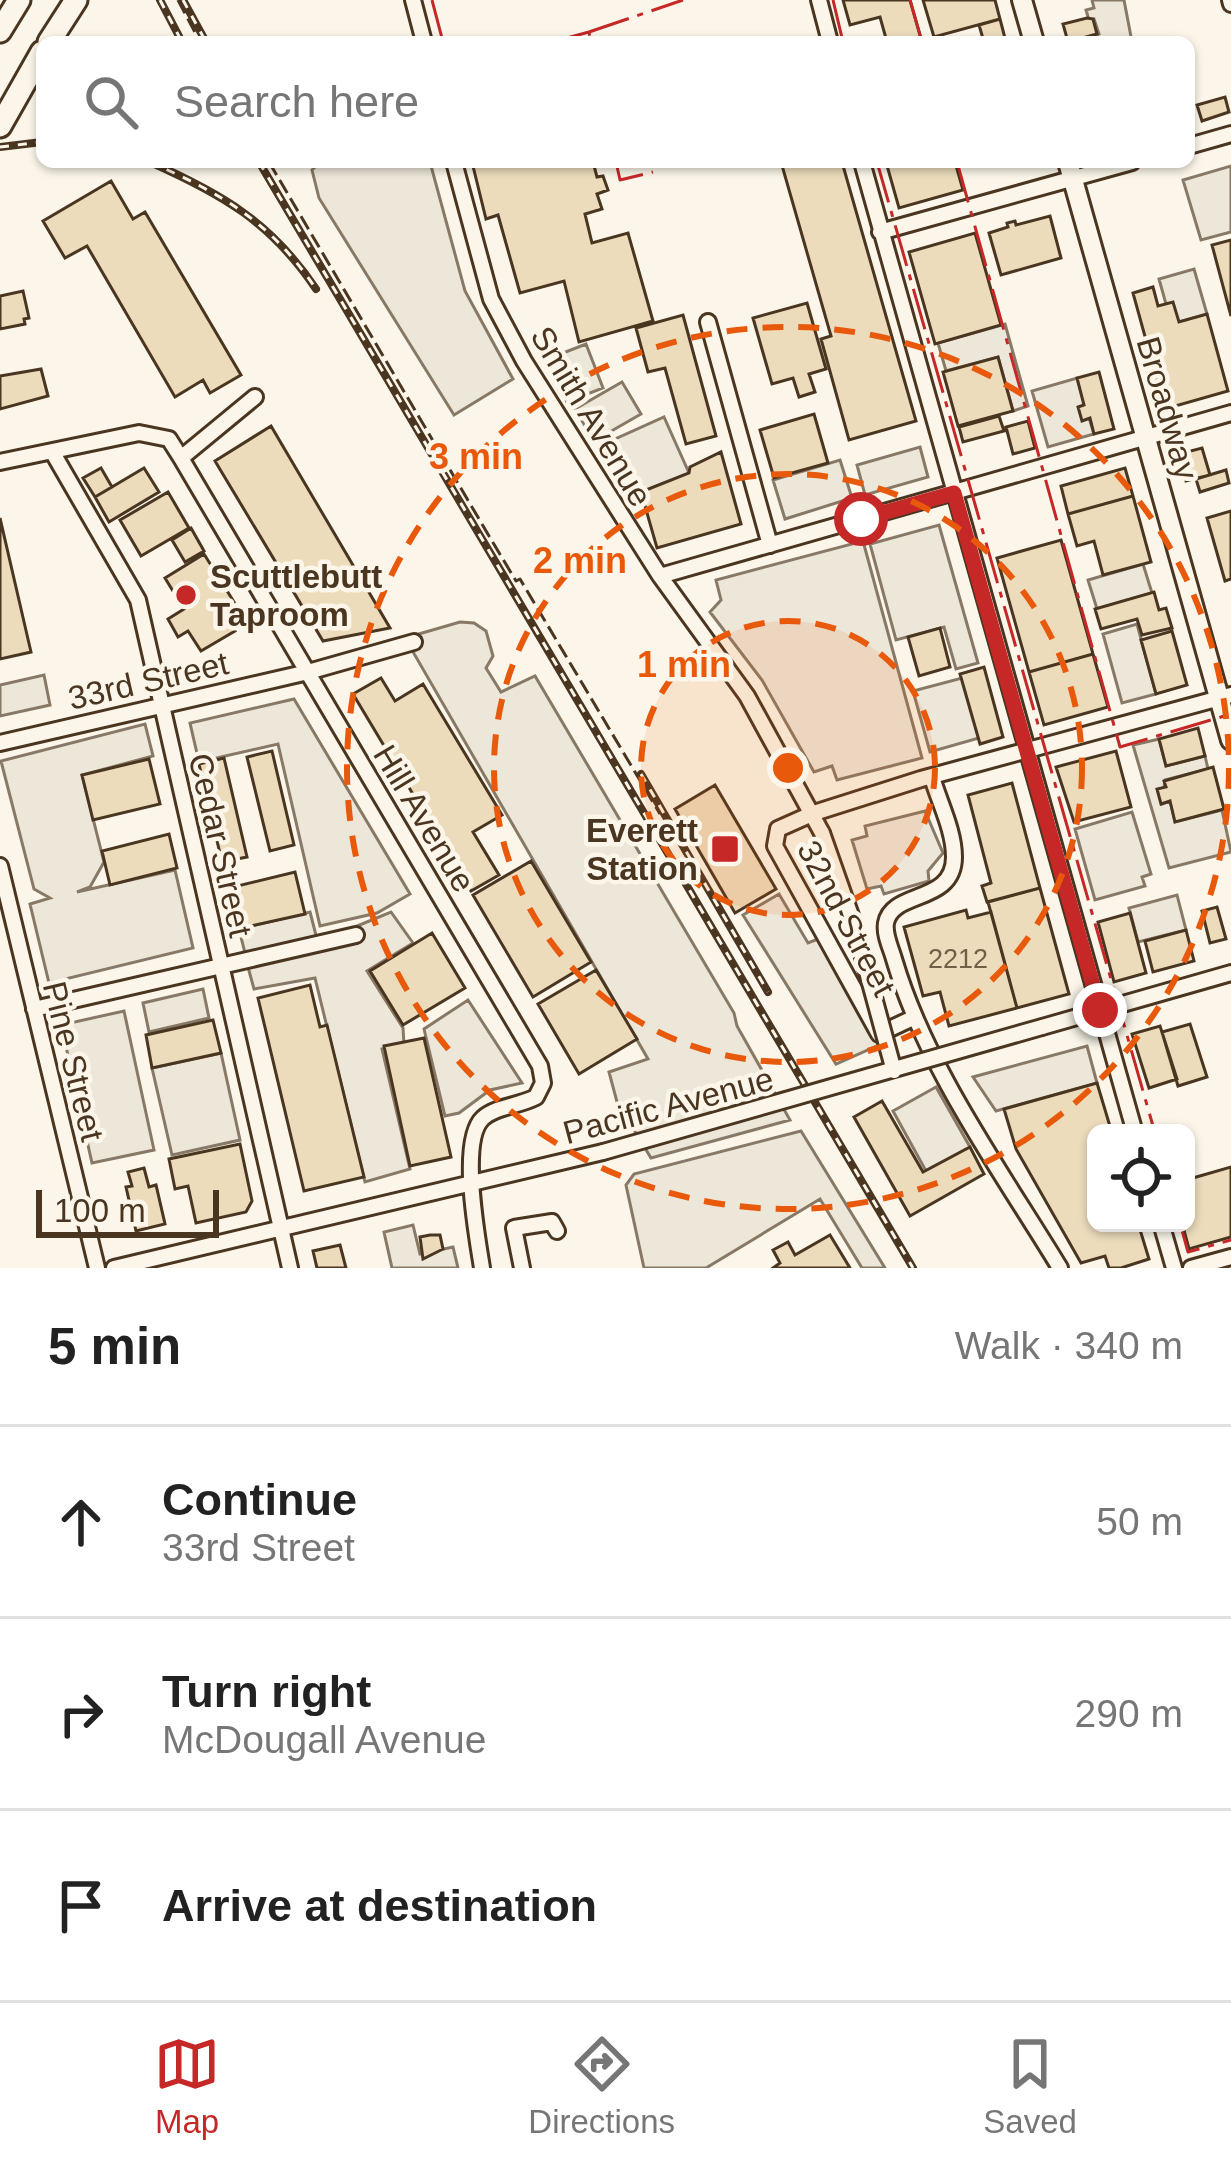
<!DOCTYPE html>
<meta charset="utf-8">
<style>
body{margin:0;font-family:Helvetica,sans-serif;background:#f6f6f6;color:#222}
.controls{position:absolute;right:36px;bottom:36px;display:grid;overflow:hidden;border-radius:18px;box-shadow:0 3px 9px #0004}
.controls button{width:108px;height:108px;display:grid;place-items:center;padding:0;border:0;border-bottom:3px solid #e0e0e0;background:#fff;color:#222;font:60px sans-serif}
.scale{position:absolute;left:36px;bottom:30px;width:183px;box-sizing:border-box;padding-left:12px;border:6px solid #4a3520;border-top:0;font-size:33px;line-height:42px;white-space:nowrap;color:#4a3520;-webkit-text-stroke:9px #fbf6e9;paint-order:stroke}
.stop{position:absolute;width:36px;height:36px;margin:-27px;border:9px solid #c62828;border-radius:50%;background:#fff}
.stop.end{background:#c62828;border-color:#fff;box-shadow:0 3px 12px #0008}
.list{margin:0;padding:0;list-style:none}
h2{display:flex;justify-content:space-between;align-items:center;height:156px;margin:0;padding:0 48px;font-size:51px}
h2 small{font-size:39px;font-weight:400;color:#767676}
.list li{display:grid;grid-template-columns:78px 1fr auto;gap:36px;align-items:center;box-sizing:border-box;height:192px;padding:0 48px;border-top:3px solid #e0e0e0}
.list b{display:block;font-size:45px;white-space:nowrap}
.list p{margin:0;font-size:39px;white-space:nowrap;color:#767676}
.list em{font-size:39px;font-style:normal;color:#767676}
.icon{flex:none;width:66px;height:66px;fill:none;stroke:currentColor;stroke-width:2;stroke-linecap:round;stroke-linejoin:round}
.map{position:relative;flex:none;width:1231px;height:1268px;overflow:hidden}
.search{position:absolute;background:#fff;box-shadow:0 3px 9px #0004;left:36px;right:36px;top:36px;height:132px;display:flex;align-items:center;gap:30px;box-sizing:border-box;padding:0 42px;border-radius:18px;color:#767676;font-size:45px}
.sheet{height:732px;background:#fff}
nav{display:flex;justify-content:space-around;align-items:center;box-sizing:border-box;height:168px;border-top:3px solid #e0e0e0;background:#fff;font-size:33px;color:#767676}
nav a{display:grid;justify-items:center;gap:6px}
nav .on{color:#c62828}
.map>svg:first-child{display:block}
</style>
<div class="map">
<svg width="1231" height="1268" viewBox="0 0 1231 1268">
<rect width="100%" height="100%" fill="#fbf6e9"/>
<path fill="#ede7d9" stroke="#887966" stroke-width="3" d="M 1092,0 L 1124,0 L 1132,42 L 1083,42 L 1099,34 L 1094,19 L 1089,20 L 1086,10 L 1094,8 Z
M 320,162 L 430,162 L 465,291 L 513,379 L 454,415 L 319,198 L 312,170 Z
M 1231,166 L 1231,232 L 1201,240 L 1183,180 Z
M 1194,269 L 1207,314 L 1179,322 L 1166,304 L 1159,279 Z
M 1005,324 L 1028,406 L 1013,411 L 998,357 L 946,371 L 938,343 Z
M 586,344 L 603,388 L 567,402 L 550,358 Z
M 1077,378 L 1094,434 L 1048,447 L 1032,391 Z
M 622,382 L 641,414 L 594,441 L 575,409 Z
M 664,417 L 689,473 L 628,500 L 604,444 Z
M 920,447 L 928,477 L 865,495 L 857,465 Z
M 840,460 L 852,498 L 785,519 L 773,480 Z
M 939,525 L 978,663 L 956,669 L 944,627 L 896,640 L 870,544 Z
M 863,541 L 922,758 L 837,780 L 832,766 L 814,772 L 762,680 L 710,612 L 721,600 L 716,580 Z
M 1143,564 L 1152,593 L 1097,609 L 1088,580 Z
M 460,622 L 474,623 L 486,631 L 493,656 L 486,668 L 501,692 L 535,676 L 734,1013 L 737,1026 L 790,1120 L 651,1158 L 617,1102 L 609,1072 L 648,1059 L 405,638 Z
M 1137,624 L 1156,694 L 1122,703 L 1103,634 Z
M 44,675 L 50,705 L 0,716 L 0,685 Z
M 962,678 L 979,738 L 930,752 L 913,691 Z
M 294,699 L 410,894 L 377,913 L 320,926 L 278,744 L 199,762 L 190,723 Z
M 145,724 L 153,756 L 82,775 L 104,862 L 90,887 L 77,892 L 175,870 L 193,948 L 49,983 L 30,904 L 50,898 L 34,889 L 1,761 Z
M 1159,739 L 1166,766 L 1205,756 L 1208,769 L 1165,780 L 1162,804 L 1170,801 L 1175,822 L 1222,810 L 1231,852 L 1169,868 L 1133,745 Z
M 925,811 L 943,853 L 928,871 L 929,881 L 884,894 L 881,886 L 867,889 L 852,840 L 867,836 L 865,826 Z
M 1132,812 L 1151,874 L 1142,877 L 1145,886 L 1095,900 L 1075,829 Z
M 779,894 L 808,943 L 818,939 L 823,941 L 881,1044 L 836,1064 L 743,915 Z
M 1177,895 L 1186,930 L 1138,942 L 1129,908 Z
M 310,912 L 317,939 L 246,957 L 239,929 Z
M 391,912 L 413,943 L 367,971 L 403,1028 L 404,1044 L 382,1049 L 410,1169 L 365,1182 L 315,978 L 254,989 L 248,967 L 359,941 L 357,926 Z
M 203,989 L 209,1018 L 149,1032 L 143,1003 Z
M 468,1000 L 522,1083 L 490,1090 L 459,1113 L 445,1116 L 424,1029 Z
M 124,1011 L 154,1150 L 92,1163 L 63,1033 L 70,1023 Z
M 1087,1046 L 1097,1083 L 996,1111 L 973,1077 Z
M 221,1053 L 240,1140 L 172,1155 L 152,1068 Z
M 936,1087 L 970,1147 L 926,1171 L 893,1111 Z
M 801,1131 L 885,1268 L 862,1268 L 820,1199 L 706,1268 L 644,1268 L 626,1185 L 634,1174 Z
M 413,1225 L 420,1254 L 453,1247 L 458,1268 L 392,1268 L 384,1232 Z"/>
<path fill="#ecdcbc" stroke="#4a3520" stroke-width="3" d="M 843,0 L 910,0 L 922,42 L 887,42 L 880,17 L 850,25 Z
M 923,0 L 995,0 L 1000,19 L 934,37 Z
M 1087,18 L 1093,19 L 1097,34 L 1068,42 L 1063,24 Z
M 1000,19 L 1006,42 L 984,42 L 979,25 Z
M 1225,97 L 1229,112 L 1202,121 L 1197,105 Z
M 472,162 L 593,162 L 597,177 L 603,176 L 608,190 L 597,194 L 602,209 L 585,214 L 592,243 L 628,233 L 653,321 L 579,342 L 564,281 L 520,293 L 498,215 L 486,219 Z
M 781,162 L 842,162 L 916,421 L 849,440 L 821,339 L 831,336 Z
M 886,162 L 955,162 L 963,190 L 899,208 Z
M 111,181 L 133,219 L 145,212 L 241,375 L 210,393 L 203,380 L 175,397 L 87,246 L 65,258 L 43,221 Z
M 1050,216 L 1061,258 L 1001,275 L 989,233 L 1008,227 L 1007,223 L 1015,221 L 1016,225 Z
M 975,233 L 1001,325 L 935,344 L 909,252 Z
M 1231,240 L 1231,316 L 1212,245 Z
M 1153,287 L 1158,306 L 1173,302 L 1179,322 L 1207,314 L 1228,391 L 1165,409 L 1133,293 Z
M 23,291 L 29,318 L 24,319 L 25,324 L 0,329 L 0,296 Z
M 807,303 L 826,369 L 809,374 L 815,392 L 799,397 L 793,378 L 772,384 L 753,318 Z
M 683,315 L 716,436 L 686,444 L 665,368 L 648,372 L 636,328 Z
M 998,357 L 1013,411 L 958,426 L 943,372 Z
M 41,369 L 48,396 L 0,409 L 0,376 Z
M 1099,372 L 1114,429 L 1094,434 L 1090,418 L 1082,421 L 1078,407 L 1084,405 L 1077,378 Z
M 814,414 L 828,463 L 774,478 L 760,430 Z
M 999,416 L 1004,431 L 963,442 L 959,427 Z
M 1028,421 L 1035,448 L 1013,454 L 1006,427 Z
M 271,426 L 390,628 L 323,641 L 215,461 Z
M 1202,448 L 1210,475 L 1186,481 L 1179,454 Z
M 721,452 L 741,524 L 657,548 L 641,492 L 689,473 L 690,467 Z
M 101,468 L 112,487 L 95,497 L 83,478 Z
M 144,468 L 159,492 L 109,522 L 95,497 Z
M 1125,468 L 1133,496 L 1068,514 L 1061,486 Z
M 1226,470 L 1229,483 L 1200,492 L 1196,479 Z
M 168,492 L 189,528 L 141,556 L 120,520 Z
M 1133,496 L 1151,562 L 1103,575 L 1094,541 L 1077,546 L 1068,514 Z
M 1231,511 L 1231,579 L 1225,581 L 1207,518 Z
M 0,518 L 31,652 L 0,659 Z
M 191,528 L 204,551 L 185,562 L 172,540 Z
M 1061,540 L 1093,654 L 1029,672 L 997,558 Z
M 204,554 L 234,602 L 222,610 L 235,631 L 201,651 L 188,631 L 178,637 L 168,619 L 184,609 L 165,578 Z
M 1154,592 L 1159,610 L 1166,608 L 1172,628 L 1142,635 L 1137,619 L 1101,629 L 1095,609 Z
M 940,628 L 950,667 L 919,676 L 908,637 Z
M 1172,631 L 1187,685 L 1156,694 L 1141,640 Z
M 1093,654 L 1108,707 L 1044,725 L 1029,672 Z
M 984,667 L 1003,737 L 980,744 L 960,674 Z
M 381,678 L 395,701 L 423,684 L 502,815 L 473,832 L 499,875 L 471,891 L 353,694 Z
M 1198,728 L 1205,756 L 1166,766 L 1159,739 Z
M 272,751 L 294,845 L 270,851 L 247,757 Z
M 1116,751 L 1131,807 L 1074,822 L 1056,767 Z
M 224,758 L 247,857 L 222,862 L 199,764 Z
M 149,759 L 160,804 L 93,820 L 82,775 Z
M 1213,767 L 1224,809 L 1175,822 L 1170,801 L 1161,804 L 1157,789 L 1166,787 L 1164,781 Z
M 1012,783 L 1040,888 L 987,902 L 982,886 L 991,883 L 968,795 Z
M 715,785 L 776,889 L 735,913 L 675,809 Z
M 169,834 L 177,868 L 110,885 L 102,851 Z
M 531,861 L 591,962 L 533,997 L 473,895 Z
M 295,872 L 305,914 L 242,928 L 233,887 Z
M 1040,888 L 1069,994 L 1017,1008 L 988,902 Z
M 1217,907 L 1226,939 L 1210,943 L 1202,911 Z
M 966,910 L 968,918 L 991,912 L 1017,1008 L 949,1026 L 940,992 L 923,996 L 904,927 Z
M 1130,913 L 1146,973 L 1114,982 L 1098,922 Z
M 1186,930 L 1194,961 L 1153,972 L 1145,941 Z
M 432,933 L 465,988 L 403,1025 L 370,971 Z
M 596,970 L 637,1039 L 579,1074 L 538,1004 Z
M 310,985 L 320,1027 L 327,1025 L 364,1177 L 304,1191 L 258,998 Z
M 213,1020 L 221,1053 L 152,1068 L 146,1035 Z
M 1190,1024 L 1207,1077 L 1178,1086 L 1162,1032 Z
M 1160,1026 L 1177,1079 L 1149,1088 L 1132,1034 Z
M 424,1038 L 451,1157 L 410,1166 L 384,1046 Z
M 1097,1083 L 1112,1133 L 1096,1133 L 1096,1223 L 1138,1223 L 1149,1259 L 1121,1268 L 1109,1268 L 1105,1256 L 1081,1263 L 1016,1149 L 1004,1109 Z
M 882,1101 L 923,1172 L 970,1147 L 984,1174 L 910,1216 L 854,1117 Z
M 240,1144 L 252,1201 L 246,1212 L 196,1223 L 188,1186 L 175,1189 L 169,1159 Z
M 1231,1167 L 1231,1237 L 1189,1249 L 1182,1223 L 1186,1223 L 1186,1180 Z
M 144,1168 L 149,1187 L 156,1185 L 165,1224 L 136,1231 L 126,1187 L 132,1186 L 128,1172 Z
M 430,1235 L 440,1235 L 443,1249 L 423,1259 L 420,1237 Z
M 830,1235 L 850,1268 L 773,1268 L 780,1263 L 773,1250 L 788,1242 L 795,1255 Z
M 340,1245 L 346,1268 L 317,1268 L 313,1251 Z"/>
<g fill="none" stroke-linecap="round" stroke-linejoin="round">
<defs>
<path id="minor" d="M 413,0 L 424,42
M 819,0 L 830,42
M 1230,0 L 1231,4
M 1189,146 L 1231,134
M 454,162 L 491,299 L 524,361 L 660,576 L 747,696 L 822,833
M 862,162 L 1135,1133
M 880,232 L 1132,162
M 708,322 L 770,545
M 53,453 L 138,600 L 290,1268
M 181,458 L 540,1066 L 543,1083 L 536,1097 C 519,1106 497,1106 483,1118 C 459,1140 477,1236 482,1268
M 0,462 L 139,433 L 169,439 L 181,458 L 255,397
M 660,576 L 1231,413
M 0,743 L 308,672 L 414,642
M 932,777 C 939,802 954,830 954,857 C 954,904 892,890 886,923 C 884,935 891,948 894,959 C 926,1068 1001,1171 1060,1268
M 0,866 L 97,1268
M 34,1009 L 356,935
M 913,1018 L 879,1034 L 775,846 L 778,829 L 814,813 L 921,779 L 1231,695
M 1042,1027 L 1231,973
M 1161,1223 L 1174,1268
M 114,1268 L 603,1152
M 522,1268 L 514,1228 L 552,1222 L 557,1231
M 1191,1268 L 1231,1257"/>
<path id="major" d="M 1022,0 L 1034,42
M 1068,162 L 1231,740"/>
<path id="highway" d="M 0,31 L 19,0
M 49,42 L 76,0
M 0,126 L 42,52"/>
</defs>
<use href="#minor" stroke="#4a3520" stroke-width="20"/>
<use href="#major" stroke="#4a3520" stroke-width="24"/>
<use href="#highway" stroke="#4a3520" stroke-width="27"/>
<use href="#minor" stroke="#fbf6e9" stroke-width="14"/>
<use href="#major" stroke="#fbf6e9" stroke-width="18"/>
<use href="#highway" stroke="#fbf6e9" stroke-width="21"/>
<defs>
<path id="rail" d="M 160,0 L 182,42
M 183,0 L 206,42
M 0,147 L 42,142
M 150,162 C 222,194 271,222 316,289
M 259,162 L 913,1268
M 641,774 L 768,992"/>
</defs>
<use href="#rail" stroke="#4a3520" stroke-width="8"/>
<use href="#rail" stroke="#fbf6e9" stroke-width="3" stroke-dasharray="9" stroke-linecap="butt"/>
<defs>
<path id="minor-bridge" d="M 822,833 L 854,924 L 894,1071
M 603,1152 L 1042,1027"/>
</defs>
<use href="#minor-bridge" stroke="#4a3520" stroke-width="20" stroke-linecap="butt"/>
<use href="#minor-bridge" stroke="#fbf6e9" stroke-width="14"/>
<path stroke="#4a3520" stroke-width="3" stroke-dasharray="15 6" stroke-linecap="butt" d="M 178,0 L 200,42
M 269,162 L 489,536 L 516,581 L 520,579 L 660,814"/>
<path stroke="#c62828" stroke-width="3" stroke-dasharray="42 9 6 9" stroke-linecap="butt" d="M 432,0 L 443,42
M 833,0 L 843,42
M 910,0 L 922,42
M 589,32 L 683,0
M 552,42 L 589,32 L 591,42
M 616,162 L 620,180 L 653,172
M 877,162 L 1155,1133
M 957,162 L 1120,747 L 1231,714
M 1180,1223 L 1188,1252 L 1231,1240"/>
</g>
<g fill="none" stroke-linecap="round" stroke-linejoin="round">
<path stroke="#c62828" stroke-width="15" d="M 861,519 L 954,493 L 1100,1010"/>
</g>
<circle cx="788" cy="768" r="147" fill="#e8590c" fill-opacity=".12"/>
<g fill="none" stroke="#e8590c" stroke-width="6" stroke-dasharray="21 15">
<circle cx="788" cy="768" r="147"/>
<circle cx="788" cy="768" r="294"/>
<circle cx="788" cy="768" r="441"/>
</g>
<g fill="#c62828" stroke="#fbf6e9" stroke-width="4.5">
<circle cx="186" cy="595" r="12"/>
<rect x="710" y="834" width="30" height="30" rx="6"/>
</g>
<g text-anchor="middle" stroke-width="9" stroke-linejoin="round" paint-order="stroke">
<g font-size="27" fill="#725f47">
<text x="958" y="968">2212</text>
</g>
<g font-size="33" fill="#4a3520" stroke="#fbf6e9">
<text transform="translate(1168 408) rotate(74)" y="12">Broadway</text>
<text transform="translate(592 416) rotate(59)" y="12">Smith Avenue</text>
<text transform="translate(148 680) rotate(-13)" y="12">33rd Street</text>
<text transform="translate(425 818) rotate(59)" y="12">Hill Avenue</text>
<text transform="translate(221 845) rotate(77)" y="12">Cedar Street</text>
<text transform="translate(847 918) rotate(62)" y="12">32nd Street</text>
<text transform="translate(74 1061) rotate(76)" y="12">Pine Street</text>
<text transform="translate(668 1105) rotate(-15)" y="12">Pacific Avenue</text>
</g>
<g font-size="33" font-weight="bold" fill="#4a3520" stroke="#fbf6e9" text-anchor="start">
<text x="210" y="588">Scuttlebutt<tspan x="210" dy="38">Taproom</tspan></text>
<text x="698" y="842" text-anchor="end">Everett<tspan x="698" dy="38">Station</tspan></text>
</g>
</g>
<circle cx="788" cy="768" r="18" fill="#e8590c" stroke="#fbf6e9" stroke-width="6"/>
<g font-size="36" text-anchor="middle" font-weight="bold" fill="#e8590c" stroke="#fbf6e9" stroke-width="9" stroke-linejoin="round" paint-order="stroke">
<text x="476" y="469">3 min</text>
<text x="580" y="573">2 min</text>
<text x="684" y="677">1 min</text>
</g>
</svg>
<div class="controls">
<button><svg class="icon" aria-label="locate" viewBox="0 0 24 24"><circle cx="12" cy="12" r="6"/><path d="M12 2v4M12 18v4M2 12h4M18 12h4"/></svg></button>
</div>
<div class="scale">100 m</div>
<div class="stop" style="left:861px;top:519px"></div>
<div class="stop end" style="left:1100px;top:1010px"></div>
<div class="search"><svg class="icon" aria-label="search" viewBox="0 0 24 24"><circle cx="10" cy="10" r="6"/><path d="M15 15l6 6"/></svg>Search here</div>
</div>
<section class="sheet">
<h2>5 min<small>Walk · 340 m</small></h2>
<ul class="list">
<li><svg class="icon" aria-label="ahead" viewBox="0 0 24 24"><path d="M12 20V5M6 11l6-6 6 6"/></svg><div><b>Continue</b><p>33rd Street</p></div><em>50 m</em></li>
<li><svg class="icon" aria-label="right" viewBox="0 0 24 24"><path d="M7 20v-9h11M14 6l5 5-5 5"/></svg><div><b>Turn right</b><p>McDougall Avenue</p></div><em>290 m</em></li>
<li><svg class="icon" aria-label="arrive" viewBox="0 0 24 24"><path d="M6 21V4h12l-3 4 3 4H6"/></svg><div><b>Arrive at destination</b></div></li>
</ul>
</section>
<nav>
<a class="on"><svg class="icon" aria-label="map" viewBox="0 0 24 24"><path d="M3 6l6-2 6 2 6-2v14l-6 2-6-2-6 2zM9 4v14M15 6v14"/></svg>Map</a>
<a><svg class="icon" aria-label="directions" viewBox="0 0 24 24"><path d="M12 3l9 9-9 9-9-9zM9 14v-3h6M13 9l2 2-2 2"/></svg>Directions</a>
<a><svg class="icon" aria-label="saved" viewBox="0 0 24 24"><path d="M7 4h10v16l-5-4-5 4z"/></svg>Saved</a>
</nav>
